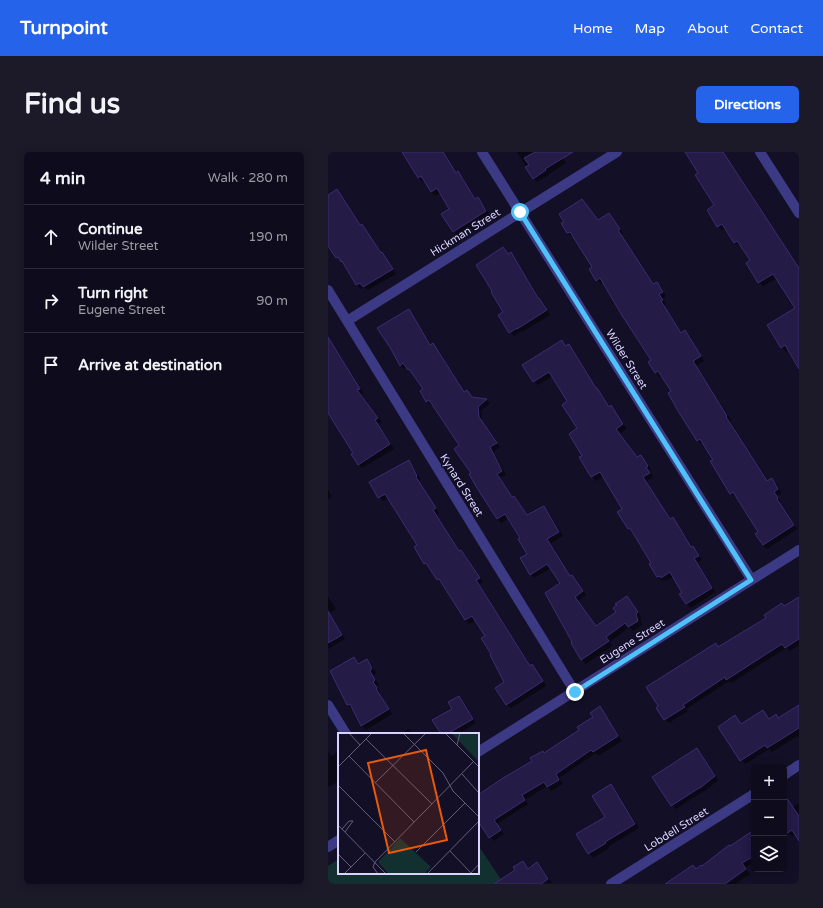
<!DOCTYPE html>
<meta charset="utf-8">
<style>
body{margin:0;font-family:"Varela Round",sans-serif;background:#1c1929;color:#f1f3f6}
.controls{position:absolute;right:12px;bottom:12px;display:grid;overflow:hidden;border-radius:6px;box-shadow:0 2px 10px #0003}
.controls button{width:36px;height:36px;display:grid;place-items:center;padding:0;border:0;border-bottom:1px solid #2e2b3b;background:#0e0b1c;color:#f1f3f6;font:20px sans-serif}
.stop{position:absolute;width:12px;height:12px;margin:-9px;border:3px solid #4fc3f7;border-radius:50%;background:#fff}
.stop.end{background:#4fc3f7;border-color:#fff;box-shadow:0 1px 4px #0008}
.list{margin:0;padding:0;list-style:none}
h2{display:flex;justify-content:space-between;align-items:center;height:52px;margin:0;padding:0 16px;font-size:17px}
h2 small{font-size:13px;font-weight:400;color:#9b9ba3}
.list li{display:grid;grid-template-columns:26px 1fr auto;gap:12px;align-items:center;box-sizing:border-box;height:64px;padding:0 16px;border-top:1px solid #2e2b3b}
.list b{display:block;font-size:15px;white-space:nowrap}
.list p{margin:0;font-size:13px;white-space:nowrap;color:#9b9ba3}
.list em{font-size:13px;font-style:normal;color:#9b9ba3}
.icon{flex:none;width:22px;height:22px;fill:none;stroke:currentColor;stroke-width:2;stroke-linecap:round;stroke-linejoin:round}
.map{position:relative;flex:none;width:471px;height:732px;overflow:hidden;border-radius:6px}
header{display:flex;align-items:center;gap:24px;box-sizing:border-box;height:56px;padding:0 20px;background:#2563eb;color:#fff}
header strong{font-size:19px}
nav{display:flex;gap:22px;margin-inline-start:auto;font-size:14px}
.intro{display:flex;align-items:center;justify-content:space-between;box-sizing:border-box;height:96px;padding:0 24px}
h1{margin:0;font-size:28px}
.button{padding:10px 18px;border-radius:6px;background:#2563eb;color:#fff;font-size:14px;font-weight:700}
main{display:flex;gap:24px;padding:0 24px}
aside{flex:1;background:#0e0b1c;border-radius:6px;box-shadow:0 2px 10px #0003}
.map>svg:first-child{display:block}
</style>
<header>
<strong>Turnpoint</strong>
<nav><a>Home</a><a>Map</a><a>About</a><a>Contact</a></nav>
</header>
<div class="intro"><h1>Find us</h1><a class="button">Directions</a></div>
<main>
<aside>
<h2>4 min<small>Walk · 280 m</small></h2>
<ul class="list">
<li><svg class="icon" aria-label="ahead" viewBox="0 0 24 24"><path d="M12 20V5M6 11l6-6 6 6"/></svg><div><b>Continue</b><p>Wilder Street</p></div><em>190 m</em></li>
<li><svg class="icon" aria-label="right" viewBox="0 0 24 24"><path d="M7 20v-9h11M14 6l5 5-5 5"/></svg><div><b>Turn right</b><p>Eugene Street</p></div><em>90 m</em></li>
<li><svg class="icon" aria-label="arrive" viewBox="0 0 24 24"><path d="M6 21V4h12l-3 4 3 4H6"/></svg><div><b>Arrive at destination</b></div></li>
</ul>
</aside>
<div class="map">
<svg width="471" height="732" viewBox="0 0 471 732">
<rect width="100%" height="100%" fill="#130f26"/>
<path fill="#12302f" d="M 150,693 L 176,732 L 0,732 L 0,714 L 11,707 L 11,721 L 150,721 Z"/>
<path fill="#0007" d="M 75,0 L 115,0 L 128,21 L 130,20 L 134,24 L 148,47 L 150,46 L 154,51 L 162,63 L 130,83 L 126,79 L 123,57 L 113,41 L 107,44 L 103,40 L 97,29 L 95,30 L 91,26 Z
M 189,0 L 231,0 L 238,11 L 221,22 L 221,23 L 209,30 L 205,26 Z
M 358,0 L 392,0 L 408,19 L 470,113 L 467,115 L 471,122 L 471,215 L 461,198 L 458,200 L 454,195 L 441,173 L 469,156 L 449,126 L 435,134 L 431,130 L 423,109 L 413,93 L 411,94 L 406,90 L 398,76 L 394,78 L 390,74 L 387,54 L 371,21 Z
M 9,39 L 13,43 L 33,74 L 53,102 L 54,102 L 58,106 L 68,122 L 40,138 L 36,135 L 33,137 L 29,133 L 16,112 L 9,105 L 0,89 L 0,44 Z
M 254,48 L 271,69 L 281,62 L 285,66 L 295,82 L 293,83 L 326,133 L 329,131 L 333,135 L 338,144 L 335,147 L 338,152 L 336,154 L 354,181 L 357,179 L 361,183 L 376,209 L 368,214 L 403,268 L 402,269 L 408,278 L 407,279 L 440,330 L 444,327 L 448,331 L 454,341 L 449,344 L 453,350 L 452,351 L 469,377 L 439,397 L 435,393 L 431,380 L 409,344 L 407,345 L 403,341 L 386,308 L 375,291 L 373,292 L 369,288 L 344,239 L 334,223 L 332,225 L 328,221 L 321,210 L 324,208 L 275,130 L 273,132 L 269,128 L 266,115 L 245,84 L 244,85 L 240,81 L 234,72 L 237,70 Z
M 175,96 L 181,103 L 183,102 L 187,106 L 212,148 L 215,151 L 222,163 L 194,180 L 193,179 L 186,184 L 182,180 L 176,161 Z
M 80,158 L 84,162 L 103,193 L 105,192 L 109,196 L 137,241 L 139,239 L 145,247 L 158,248 L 162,251 L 153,259 L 154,270 L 172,295 L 165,300 L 178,323 L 172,326 L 184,346 L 186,345 L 190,349 L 199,364 L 216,355 L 220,359 L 235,384 L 223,391 L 243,425 L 244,424 L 248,428 L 258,443 L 250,449 L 268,475 L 290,461 L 299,445 L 303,449 L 313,465 L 312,466 L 314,473 L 305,479 L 301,475 L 282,490 L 284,494 L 258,512 L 254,508 L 245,491 L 233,432 L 223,416 L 206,426 L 202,422 L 200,402 L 193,387 L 181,366 L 173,371 L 169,367 L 144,321 L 133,293 L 105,252 L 103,253 L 99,249 L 97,237 L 79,215 L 76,217 L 72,213 Z
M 234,190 L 238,194 L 241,193 L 245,197 L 270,238 L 282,255 L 283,255 L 287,259 L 299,277 L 292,281 L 310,306 L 313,304 L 317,308 L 323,318 L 322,319 L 325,325 L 318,330 L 343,368 L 345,367 L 349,371 L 364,395 L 365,395 L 369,399 L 374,408 L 370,411 L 387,440 L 363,456 L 359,452 L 352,443 L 355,441 L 345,425 L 338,429 L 336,427 L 334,429 L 330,425 L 325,411 L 305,380 L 301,376 L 296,357 L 276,324 L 268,329 L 264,324 L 253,306 L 256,304 L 251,277 L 240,249 L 225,224 L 210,233 L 206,229 Z
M 0,196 L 7,198 L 11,202 L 35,241 L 33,242 L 54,270 L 50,272 L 66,297 L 34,316 L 30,312 L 26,301 L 0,260 Z
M 80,309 L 84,313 L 93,328 L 91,329 L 111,361 L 109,363 L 132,400 L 133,399 L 137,403 L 155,430 L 151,432 L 203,514 L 204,514 L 208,518 L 218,534 L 183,556 L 179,552 L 178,530 L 165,502 L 158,484 L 148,468 L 141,472 L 137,467 L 114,432 L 110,428 L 102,415 L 101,415 L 97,411 L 90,393 L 60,346 L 55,349 L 51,345 Z
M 0,338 L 4,345 L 0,347 Z
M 0,445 L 8,457 L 2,461 L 17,487 L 0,497 Z
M 471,446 L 471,493 L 462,499 L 458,496 L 403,531 L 401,529 L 358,557 L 360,559 L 341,571 L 337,567 L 388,493 L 391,496 Z
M 26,506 L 31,512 L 39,508 L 43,512 L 48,521 L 45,524 L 51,533 L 48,534 L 52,541 L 51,541 L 64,562 L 38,578 L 34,574 L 25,556 L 24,557 L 20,553 L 3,519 Z
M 131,545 L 135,549 L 148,571 L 130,582 L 114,582 L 125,557 Z
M 471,554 L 471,586 L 469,584 L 444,600 L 441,597 L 417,612 L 413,608 L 414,573 L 435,559 L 442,568 L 451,567 Z
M 275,560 L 294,589 L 270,604 L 268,601 L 231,626 L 235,632 L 223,639 L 219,634 L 197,648 L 200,652 L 169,672 L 176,682 L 166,689 L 162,685 L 150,667 L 150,649 L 217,602 L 253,579 Z
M 81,577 L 85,582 L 72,582 Z
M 369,597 L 373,601 L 390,628 L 376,640 L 376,639 L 348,657 L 344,653 Z
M 0,598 L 3,604 L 10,600 L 11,601 L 11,629 L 0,635 Z
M 283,634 L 287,638 L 311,676 L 281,694 L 281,696 L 265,706 L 261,701 L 250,683 L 278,665 Z
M 471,651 L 471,686 L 467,682 L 464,684 L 461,681 L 468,676 L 456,674 L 456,660 Z
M 426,679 L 426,710 L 417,716 L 422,722 L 407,732 L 336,732 L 374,715 Z
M 195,710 L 201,717 L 209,711 L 213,715 L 224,731 L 167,732 L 189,719 Z"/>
<path fill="#241b47" stroke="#3b2d73" d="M 74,0 L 115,0 L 128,21 L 130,19 L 147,47 L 150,45 L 158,59 L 125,80 L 113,62 L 121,57 L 109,36 L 103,40 L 93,24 L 90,26 Z
M 207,0 L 245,0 L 217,17 L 218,18 L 205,27 L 197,15 L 201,13 L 196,6 Z
M 357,0 L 395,0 L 471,116 L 471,217 L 457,193 L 453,196 L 439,173 L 467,156 L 445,122 L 430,131 L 418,111 L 422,108 L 409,89 L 406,91 L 394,72 L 389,75 L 379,58 L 386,53 L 367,23 L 370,21 Z
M 9,37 L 32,73 L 34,72 L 53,101 L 54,100 L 65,117 L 35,135 L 32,131 L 28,133 L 14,109 L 13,110 L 10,105 L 8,106 L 0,94 L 0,43 Z
M 254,47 L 270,68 L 281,61 L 292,77 L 290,78 L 325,132 L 329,130 L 335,140 L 331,142 L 335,148 L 333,149 L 353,181 L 357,178 L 373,204 L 365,209 L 399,264 L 398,265 L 404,274 L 439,329 L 444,326 L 450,337 L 446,340 L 450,346 L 449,347 L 466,373 L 435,393 L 427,382 L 430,380 L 412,351 L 405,340 L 402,342 L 382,309 L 385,308 L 372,287 L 369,289 L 350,259 L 340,241 L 343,239 L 330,219 L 327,221 L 320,210 L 323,208 L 295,165 L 272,126 L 268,129 L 261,117 L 264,115 L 242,80 L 239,81 L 233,71 L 236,70 L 231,62 Z
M 175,95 L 180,102 L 183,100 L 210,146 L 211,146 L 219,158 L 189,177 L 189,176 L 181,181 L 170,163 L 175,160 L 163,140 L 164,139 L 148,113 Z
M 81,157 L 102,193 L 105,191 L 136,240 L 139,238 L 144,245 L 159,247 L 150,255 L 151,265 L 169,291 L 162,295 L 174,319 L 169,322 L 184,345 L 186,344 L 199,363 L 216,354 L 231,380 L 219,387 L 242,424 L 244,423 L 255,439 L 247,445 L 268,474 L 288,460 L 285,456 L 289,453 L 287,452 L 299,444 L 310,460 L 308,462 L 310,469 L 300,475 L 297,471 L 278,485 L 281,489 L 253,508 L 243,491 L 244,490 L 217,441 L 232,431 L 219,412 L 202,423 L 192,406 L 199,402 L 190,387 L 192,386 L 177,362 L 169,367 L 149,336 L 141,322 L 143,321 L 126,297 L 131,293 L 101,248 L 98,250 L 92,239 L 95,237 L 81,217 L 80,218 L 75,211 L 72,214 L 63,197 L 49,176 Z
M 0,185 L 32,237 L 29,238 L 50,266 L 47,268 L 62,292 L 30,313 L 23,302 L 25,301 L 0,261 Z
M 234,188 L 237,194 L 241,192 L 268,236 L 269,236 L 281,255 L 283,253 L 295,272 L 288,277 L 309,305 L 313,303 L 320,314 L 318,315 L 322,321 L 315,325 L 342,367 L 345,365 L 363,395 L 365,394 L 371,404 L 366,406 L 384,436 L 358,452 L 351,442 L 354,441 L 342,420 L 333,426 L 332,424 L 329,425 L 321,412 L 323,411 L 302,376 L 300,377 L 289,360 L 294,357 L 272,320 L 263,325 L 251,305 L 254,304 L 241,282 L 249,276 L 234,253 L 239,249 L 221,220 L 205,230 L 194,213 Z
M 81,308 L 89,324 L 88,325 L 108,356 L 105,358 L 131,399 L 133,398 L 152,426 L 148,428 L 202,514 L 204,512 L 215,529 L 178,553 L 167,536 L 176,530 L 162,503 L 163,502 L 153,486 L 157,484 L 144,464 L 137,468 L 111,427 L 109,428 L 98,411 L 96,412 L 86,395 L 89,393 L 57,342 L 50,346 L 41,330 Z
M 471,445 L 471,487 L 457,496 L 454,492 L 398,528 L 397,525 L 355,553 L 357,555 L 336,568 L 328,556 L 330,554 L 318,535 L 388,491 L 390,495 L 438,466 L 436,463 L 454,451 L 456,454 Z
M 0,459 L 14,483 L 0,491 Z
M 26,505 L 30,512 L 39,507 L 44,516 L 42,519 L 47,528 L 45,530 L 49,536 L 48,537 L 61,557 L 33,574 L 22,552 L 19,553 L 2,519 Z
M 131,544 L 145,567 L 119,582 L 113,582 L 104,568 L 124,557 L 120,550 Z
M 471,553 L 471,576 L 439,596 L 437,593 L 412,609 L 390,575 L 407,563 L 413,572 L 435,558 L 441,567 L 448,562 L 450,566 Z
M 272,554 L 290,584 L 265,600 L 263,598 L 228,622 L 231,628 L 219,635 L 216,630 L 194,643 L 197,648 L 166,668 L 173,678 L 161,686 L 150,669 L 150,643 L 175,626 L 204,609 L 202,606 L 215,599 L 216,601 L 251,578 L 249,575 L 265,565 L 262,561 Z
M 369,596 L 387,624 L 372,636 L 371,636 L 343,654 L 324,625 Z
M 283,632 L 307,672 L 277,690 L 278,691 L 260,702 L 248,682 L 277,665 L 264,644 Z
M 456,642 L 471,664 L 471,689 L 464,678 L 456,683 Z
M 426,678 L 426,704 L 414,711 L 418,717 L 397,732 L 337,732 L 365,713 L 368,717 L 373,713 L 374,714 L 401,693 L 402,694 Z
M 195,709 L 200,717 L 209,710 L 220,727 L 213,732 L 166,732 L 187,718 L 185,715 Z"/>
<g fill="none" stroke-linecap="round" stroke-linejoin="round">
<path stroke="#3d3a85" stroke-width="10" d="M 154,0 L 423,427
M 432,0 L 471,61
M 0,138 L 247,540
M 19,169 L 289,0
M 0,553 L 18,582
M 150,600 L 471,398
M 456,623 L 471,613
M 0,695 L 11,688
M 283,732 L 426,642"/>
</g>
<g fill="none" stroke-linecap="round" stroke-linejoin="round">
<path stroke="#4fc3f7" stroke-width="5" d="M 192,60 L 423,428 L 247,540"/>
</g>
<g text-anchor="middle" stroke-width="3" stroke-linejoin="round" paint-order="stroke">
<g font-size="11" fill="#d9d4ff" stroke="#130f26">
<text transform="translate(137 80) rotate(-32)" y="4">Hickman Street</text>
<text transform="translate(299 207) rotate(58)" y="4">Wilder Street</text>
<text transform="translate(134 333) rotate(58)" y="4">Kynard Street</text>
<text transform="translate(304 489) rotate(-32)" y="4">Eugene Street</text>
<text transform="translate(348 677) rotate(-32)" y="4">Lobdell Street</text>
</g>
</g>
<g transform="translate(10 581)">
<rect width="141" height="141" fill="#130f26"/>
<path d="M 113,0 L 141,0 L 141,29 L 121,8 ZM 62,105 L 93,134 L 86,141 L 51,141 L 40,129 Z" fill="#12302f"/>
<path fill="none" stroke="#625e7d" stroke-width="1" d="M 11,0 L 22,12M 65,0 L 105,40 L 115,58 L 141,84M 107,0 L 141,34M 28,6 L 94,71M 119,12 L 122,0M 11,23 L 76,89M 0,34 L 34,0M 124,41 L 140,59M 37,50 L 88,0M 0,52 L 57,109M 0,92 L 48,141M 4,96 L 11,88 L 15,88 L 7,99M 112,118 L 133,140M 78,119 L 127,70M 0,121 L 13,134M 37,129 L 136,28M 37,129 L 35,134 L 40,141M 6,141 L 27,120M 89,141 L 141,88M 132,141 L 141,131"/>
<path fill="#e8590c" fill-opacity="0.15" stroke="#e8590c" stroke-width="2" d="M 88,17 L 109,107 L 51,120 L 30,30 Z"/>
<rect width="141" height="141" fill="none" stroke="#d9d4ff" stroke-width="2"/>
</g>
</svg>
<div class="controls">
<button>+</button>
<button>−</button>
<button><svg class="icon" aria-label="layers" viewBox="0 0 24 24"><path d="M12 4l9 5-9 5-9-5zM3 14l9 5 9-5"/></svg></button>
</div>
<div class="stop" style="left:192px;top:60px"></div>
<div class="stop end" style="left:247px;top:540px"></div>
</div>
</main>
